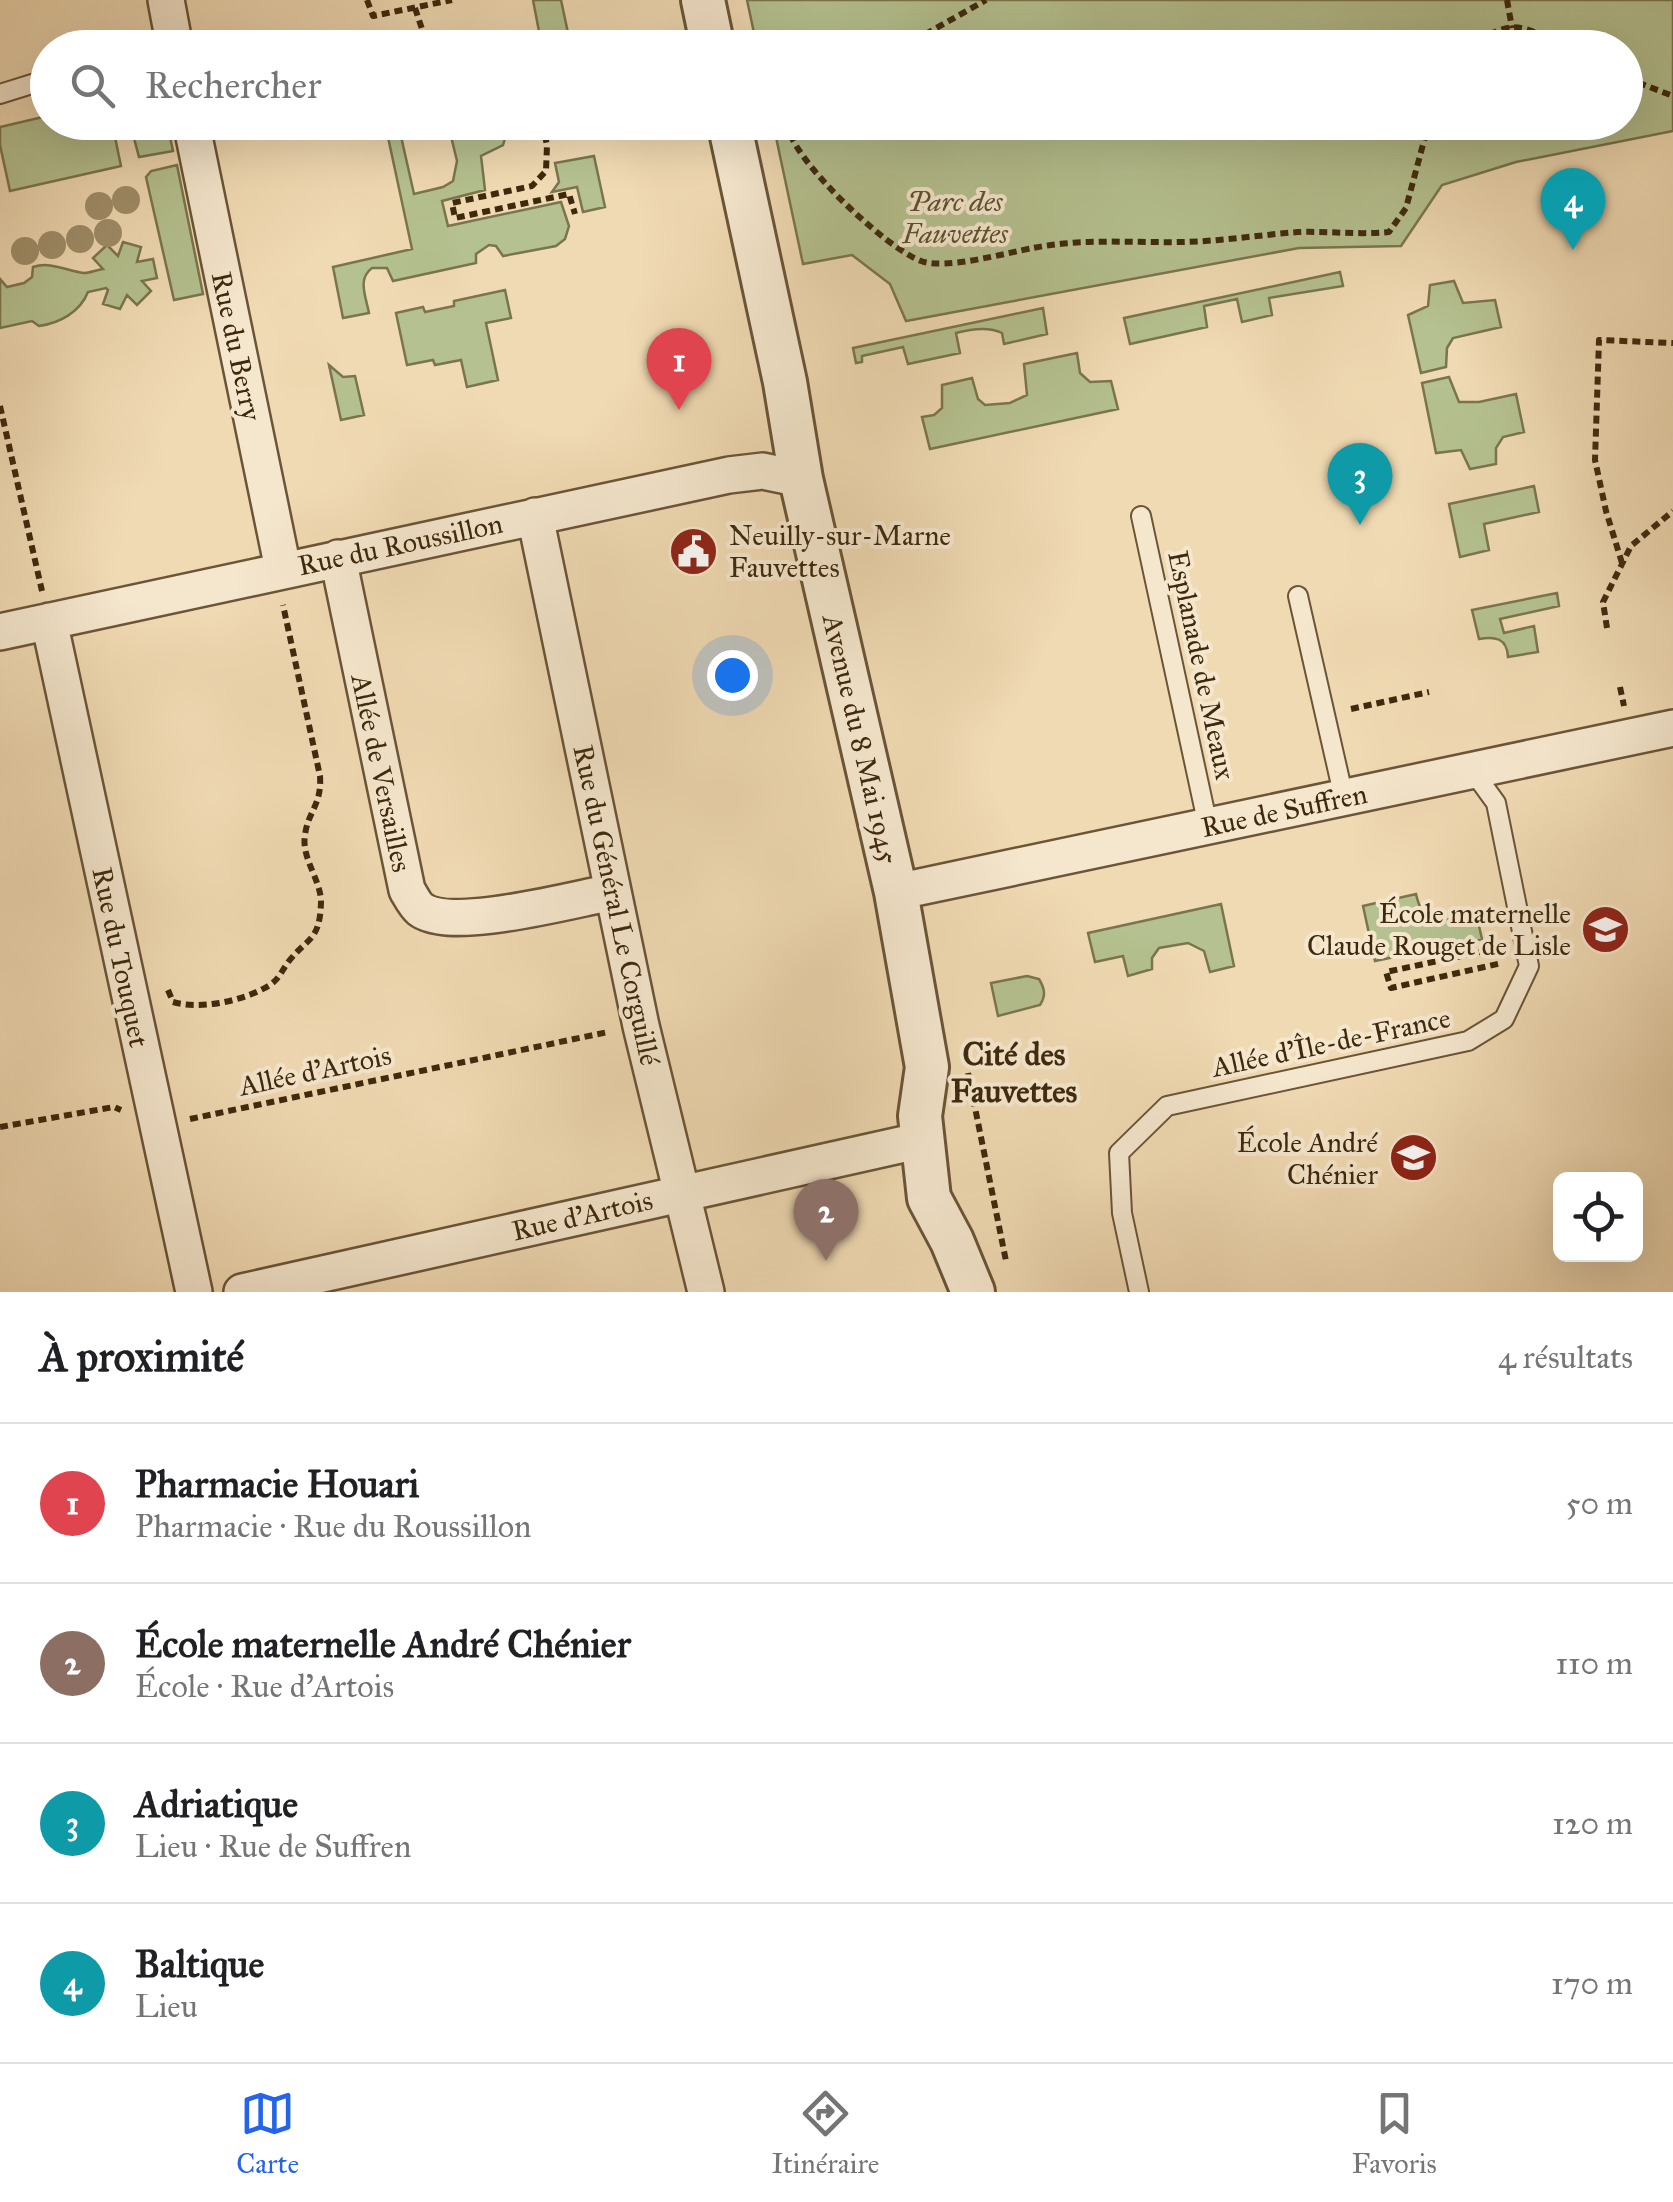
<!DOCTYPE html>
<html lang="fr">
<meta charset="utf-8">
<style>
body{margin:0;font-family:"IM FELL Great Primer",serif;background:#f6f6f6;color:#202124}
.controls{position:absolute;right:30px;bottom:30px;display:grid;overflow:hidden;border-radius:15px;box-shadow:0 10px 40px #0002}
.controls button{width:90px;height:90px;display:grid;place-items:center;padding:0;border:0;border-bottom:2px solid #e0e0e0;background:#fff;color:#202124;font:50px sans-serif}
.you{position:absolute;left:732px;top:675px;width:35px;height:35px;margin:-25px;border:8px solid #fff;border-radius:50%;background:#1a73e8;box-shadow:0 0 0 15px #1a73e833}
.badge{display:grid;place-items:center;width:65px;height:65px;border-radius:50%;background:#2563eb;color:#fff;font-size:32px;font-weight:700}
.pin{position:absolute;translate:-50% -82px;filter:drop-shadow(0 2px 5px #0008)}
.pin::after{content:'';position:absolute;top:52px;width:35px;height:30px;background:inherit;clip-path:polygon(0 0,100% 0,50% 100%)}
.list{margin:0;padding:0;list-style:none}
h2{display:flex;justify-content:space-between;align-items:center;height:130px;margin:0;padding:0 40px;font-size:42px}
h2 small{font-size:32px;font-weight:400;color:#757577}
.list li{display:grid;grid-template-columns:65px 1fr auto;gap:30px;align-items:center;box-sizing:border-box;height:160px;padding:0 40px;border-top:2px solid #e0e0e0}
.list b{display:block;font-size:38px;white-space:nowrap}
.list p{margin:0;font-size:32px;white-space:nowrap;color:#757577}
.list em{font-size:32px;font-style:normal;color:#757577}
.icon{flex:none;width:55px;height:55px;fill:none;stroke:currentColor;stroke-width:2;stroke-linecap:round;stroke-linejoin:round}
.map{position:relative;flex:none;width:1673px;height:1292px;overflow:hidden}
.search{position:absolute;background:#fff;box-shadow:0 10px 40px #0002;left:30px;right:30px;top:30px;height:110px;display:flex;align-items:center;gap:25px;box-sizing:border-box;padding:0 35px;border-radius:55px;color:#757577;font-size:38px}
.sheet{height:770px;background:#fff}
nav{display:flex;justify-content:space-around;align-items:center;box-sizing:border-box;height:140px;border-top:2px solid #e0e0e0;background:#fff;font-size:28px;color:#757577}
nav a{display:grid;justify-items:center;gap:5px}
nav .on{color:#2563eb}
.map>svg:first-child{display:block}
</style>
<div class="map">
<svg width="1673" height="1292" viewBox="0 0 1673 1292">
<rect width="100%" height="100%" fill="#f0dab3"/>
<filter id="stains"><feTurbulence type="fractalNoise" baseFrequency=".002" numOctaves="4"/><feColorMatrix values="0 0 0 0 .2 0 0 0 0 .09 0 0 0 0 .02 0 0 0 .5 -.17"/></filter>
<radialGradient id="worn" r=".72"><stop offset=".6" stop-color="#630" stop-opacity="0"/><stop offset="1" stop-color="#630" stop-opacity=".3"/></radialGradient>
<path fill="#b5c190" stroke="#7a754e" stroke-width="2.5" d="M 533,0 L 561,0 L 571,47 L 542,47 Z
M 747,0 L 1673,0 L 1673,131 L 1516,162 L 1442,185 L 1401,246 L 1299,248 L 906,321 L 890,284 L 852,255 L 803,264 L 773,123 L 1626,122 L 1626,48 L 757,47 Z
M 47,116 L 48,122 L 112,123 L 121,166 L 10,191 L 0,145 L 0,127 Z
M 130,123 L 167,123 L 173,151 L 139,157 Z
M 385,123 L 398,123 L 414,194 L 443,187 L 453,181 L 457,161 L 449,128 L 463,123 L 503,123 L 506,135 L 503,145 L 481,156 L 485,190 L 442,201 L 448,226 L 561,202 L 569,226 L 565,239 L 556,246 L 503,256 L 496,246 L 489,245 L 476,254 L 476,263 L 393,281 L 387,268 L 372,268 C 357,279 366,297 369,313 L 343,318 L 333,267 L 412,249 Z
M 594,156 L 605,207 L 583,212 L 577,187 L 552,192 L 559,182 L 555,163 Z
M 177,165 L 203,294 L 174,300 L 146,177 L 151,171 Z
M 123,242 L 141,247 L 137,262 L 153,259 L 157,278 L 142,281 L 151,291 L 137,305 L 127,295 L 120,309 L 103,304 L 108,290 L 106,288 L 88,292 C 80,312 60,323 39,326 L 32,321 L 0,328 L 0,279 L 7,287 L 24,283 L 32,277 L 33,267 C 51,261 66,271 84,273 C 90,273 96,270 103,269 L 93,258 L 107,245 L 118,256 Z
M 1340,272 L 1343,286 L 1269,298 L 1272,315 L 1242,322 L 1237,299 L 1204,306 L 1207,327 L 1130,344 L 1124,318 Z
M 1454,281 L 1463,303 L 1495,300 L 1501,327 L 1453,338 L 1447,348 L 1446,367 L 1421,373 L 1408,315 L 1428,306 L 1430,285 Z
M 505,290 L 511,318 L 486,323 L 498,380 L 467,387 L 461,360 L 435,365 L 433,360 L 407,365 L 396,313 L 423,307 L 425,312 L 454,306 L 454,301 Z
M 1043,308 L 1047,334 L 1004,344 L 1002,333 C 988,326 971,329 956,333 L 960,353 L 908,364 L 903,347 L 862,356 L 862,362 L 856,363 L 853,348 Z
M 1077,353 L 1080,373 L 1090,382 L 1111,381 L 1118,409 L 930,449 L 922,417 L 934,415 L 942,408 L 942,385 L 972,378 L 978,399 L 985,405 L 1010,403 L 1027,395 L 1024,364 Z
M 329,365 L 343,377 L 355,376 L 364,415 L 341,420 Z
M 1449,377 L 1459,402 L 1479,402 L 1516,394 L 1524,432 L 1503,437 L 1496,448 L 1496,464 L 1470,469 L 1461,450 L 1436,453 L 1422,383 Z
M 1534,486 L 1539,512 L 1484,524 L 1489,550 L 1460,557 L 1449,504 Z
M 1557,593 L 1559,606 L 1500,619 L 1504,633 L 1534,626 L 1538,652 L 1508,657 C 1507,638 1495,636 1479,639 L 1472,610 Z
M 1416,894 C 1425,934 1444,919 1476,913 L 1482,939 L 1375,961 L 1363,906 Z
M 1221,904 L 1234,966 L 1210,972 L 1204,951 L 1188,943 L 1159,948 L 1152,958 L 1152,969 L 1128,976 L 1123,956 L 1095,962 L 1088,933 Z
M 1027,976 L 1039,979 C 1045,989 1046,996 1040,1005 L 998,1016 L 991,983 Z"/>
<g fill="none" stroke-linecap="round" stroke-linejoin="round">
<defs>
<path id="service" d="M 0,94 L 48,79
M 1141,516 L 1208,826
M 1298,596 L 1344,798
M 1139,1292 L 1122,1213 L 1119,1153 L 1167,1106 L 1468,1041 L 1504,1019 L 1529,966 L 1496,803 L 1472,770"/>
<path id="minor" d="M 166,0 L 175,48
M 191,122 L 283,569
M 535,516 L 641,1026 L 706,1292
M 338,558 L 407,890 C 410,895 415,905 420,909 C 450,933 574,899 613,892
M 49,621 L 194,1292
M 0,632 L 729,475 L 763,471 L 801,479
M 896,892 L 1673,728
M 242,1292 L 909,1143 L 922,1145"/>
<path id="tertiary" d="M 703,0 L 713,48
M 729,122 L 785,382 L 801,479 L 896,892 L 927,1067 L 920,1116 L 929,1198 L 952,1241 L 973,1292"/>
</defs>
<use href="#service" stroke="#6a5536" stroke-width="22"/>
<use href="#minor" stroke="#6a5536" stroke-width="40"/>
<use href="#tertiary" stroke="#6a5536" stroke-width="48"/>
<path stroke="#3e290d" stroke-width="6" stroke-dasharray="8 5" stroke-linecap="butt" d="M 367,0 L 373,16 L 452,0
M 1507,0 L 1512,28
M 415,8 L 425,38 L 457,48
M 477,48 L 524,39 L 526,48
M 889,48 L 915,40 L 986,0
M 1467,48 C 1512,19 1519,22 1565,48
M 1626,78 L 1673,96
M 542,122 L 547,145 L 546,171 L 532,186 L 452,203 L 455,218 L 569,194 L 575,214
M 787,122 C 788,157 887,249 921,261 C 945,270 1006,253 1033,248 C 1083,238 1134,243 1184,242 C 1222,241 1260,235 1298,232 C 1328,231 1358,235 1389,232 L 1406,208 L 1429,122
M 0,406 L 42,591
M 1622,563 L 1606,511 L 1595,460 L 1599,340 L 1673,343
M 1607,628 L 1603,602 L 1631,546 L 1673,511
M 1620,687 L 1624,706
M 1351,709 L 1429,692
M 1499,948 L 1386,972 L 1391,988 L 1502,963
M 168,990 L 173,1002 C 201,1010 244,1001 270,985 C 280,978 282,970 289,961 C 308,937 320,941 321,902 C 321,880 301,858 305,835 C 308,811 322,805 320,776 L 283,605
M 968,1073 L 1006,1261
M 190,1119 L 608,1032
M 0,1127 L 114,1107 L 121,1110"/>
<use href="#service" stroke="#f5e7ce" stroke-width="18"/>
<use href="#minor" stroke="#f5e7ce" stroke-width="35"/>
<use href="#tertiary" stroke="#f5e7ce" stroke-width="42"/>
</g>
<g fill="#9f8e6a">
<circle cx="126" cy="200" r="14"/>
<circle cx="99" cy="206" r="14"/>
<circle cx="108" cy="233" r="14"/>
<circle cx="80" cy="239" r="14"/>
<circle cx="52" cy="245" r="14"/>
<circle cx="25" cy="251" r="14"/>
</g>
<defs>
<symbol id="civic-disc" viewBox="-11 -11 22 22"><circle r="9.5" fill="#8f2418" stroke="#f5e7ce"/><path d="M-.6-6.5H3V-4.5H.6V-3L4-1V1h2V6H-6V1h2V-1L-.6-3ZM-1.2 2.5V6h2.4V2.5Z" fill="#fff"/></symbol>
<symbol id="school-disc" viewBox="-11 -11 22 22"><circle r="9.5" fill="#8f2418" stroke="#f5e7ce"/><path d="M0-5L7-2L0 1L-7-2ZM-4 1L0 2.5L4 1V4Q0 6-4 4Z" fill="#fff"/></symbol>
</defs>
<g fill-rule="evenodd">
<use href="#civic-disc" x="666" y="524" width="55" height="55"/>
<use href="#school-disc" x="1578" y="902" width="55" height="55"/>
<use href="#school-disc" x="1386" y="1130" width="55" height="55"/>
</g>
<g text-anchor="middle" stroke-width="8" stroke-linejoin="round" paint-order="stroke">
<g font-size="28" font-style="italic" fill="#5c4f2e" stroke="#f5e7ce">
<text x="955" y="211">Parc des<tspan x="955" dy="32">Fauvettes</tspan></text>
</g>
<g font-size="28" fill="#3e290d" stroke="#f5e7ce">
<text transform="translate(237 346) rotate(78)" y="10">Rue du Berry</text>
<text transform="translate(400 544) rotate(-12)" y="10">Rue du Roussillon</text>
<text transform="translate(1202 665) rotate(78)" y="10">Esplanade de Meaux</text>
<text transform="translate(861 739) rotate(77)" y="10">Avenue du 8 Mai 1945</text>
<text transform="translate(382 773) rotate(78)" y="10">Allée de Versailles</text>
<text transform="translate(1284 810) rotate(-12)" y="10">Rue de Suffren</text>
<text transform="translate(617 905) rotate(78)" y="10">Rue du Général Le Corguillé</text>
<text transform="translate(121 957) rotate(78)" y="10">Rue du Touquet</text>
<text transform="translate(1331 1042) rotate(-12)" y="10">Allée d'Île-de-France</text>
<text transform="translate(315 1070) rotate(-12)" y="10">Allée d'Artois</text>
<text transform="translate(582 1215) rotate(-13)" y="10">Rue d'Artois</text>
</g>
<g font-size="28" fill="#3e290d" stroke="#f5e7ce" text-anchor="end">
<text x="729" y="545" text-anchor="start">Neuilly-sur-Marne<tspan x="729" dy="32">Fauvettes</tspan></text>
<text x="1571" y="923">École maternelle<tspan x="1571" dy="32">Claude Rouget de Lisle</tspan></text>
<text x="1378" y="1152">École André<tspan x="1378" dy="32">Chénier</tspan></text>
</g>
<g font-size="32" font-weight="bold" fill="#3e290d" stroke="#f5e7ce">
<text x="1014" y="1065">Cité des<tspan x="1014" dy="37">Fauvettes</tspan></text>
</g>
</g>
<rect width="100%" height="100%" filter="url(#stains)"/>
<rect width="100%" height="100%" fill="url(#worn)"/>
</svg>
<div class="controls">
<button><svg class="icon" aria-label="locate" viewBox="0 0 24 24"><circle cx="12" cy="12" r="6"/><path d="M12 2v4M12 18v4M2 12h4M18 12h4"/></svg></button>
</div>
<div class="you"></div>
<div class="pin badge" style="left:679px;top:410px;background:#e0444e">1</div>
<div class="pin badge" style="left:826px;top:1261px;background:#8d6e63">2</div>
<div class="pin badge" style="left:1360px;top:525px;background:#0f9aa8">3</div>
<div class="pin badge" style="left:1573px;top:250px;background:#0f9aa8">4</div>
<div class="search"><svg class="icon" aria-label="search" viewBox="0 0 24 24"><circle cx="10" cy="10" r="6"/><path d="M15 15l6 6"/></svg>Rechercher</div>
</div>
<section class="sheet">
<h2>À proximité<small>4 résultats</small></h2>
<ul class="list">
<li><span class="badge" style="background:#e0444e">1</span><div><b>Pharmacie Houari</b><p>Pharmacie · Rue du Roussillon</p></div><em>50 m</em></li>
<li><span class="badge" style="background:#8d6e63">2</span><div><b>École maternelle André Chénier</b><p>École · Rue d'Artois</p></div><em>110 m</em></li>
<li><span class="badge" style="background:#0f9aa8">3</span><div><b>Adriatique</b><p>Lieu · Rue de Suffren</p></div><em>120 m</em></li>
<li><span class="badge" style="background:#0f9aa8">4</span><div><b>Baltique</b><p>Lieu</p></div><em>170 m</em></li>
</ul>
</section>
<nav>
<a class="on"><svg class="icon" aria-label="map" viewBox="0 0 24 24"><path d="M3 6l6-2 6 2 6-2v14l-6 2-6-2-6 2zM9 4v14M15 6v14"/></svg>Carte</a>
<a><svg class="icon" aria-label="directions" viewBox="0 0 24 24"><path d="M12 3l9 9-9 9-9-9zM9 14v-3h6M13 9l2 2-2 2"/></svg>Itinéraire</a>
<a><svg class="icon" aria-label="saved" viewBox="0 0 24 24"><path d="M7 4h10v16l-5-4-5 4z"/></svg>Favoris</a>
</nav>
